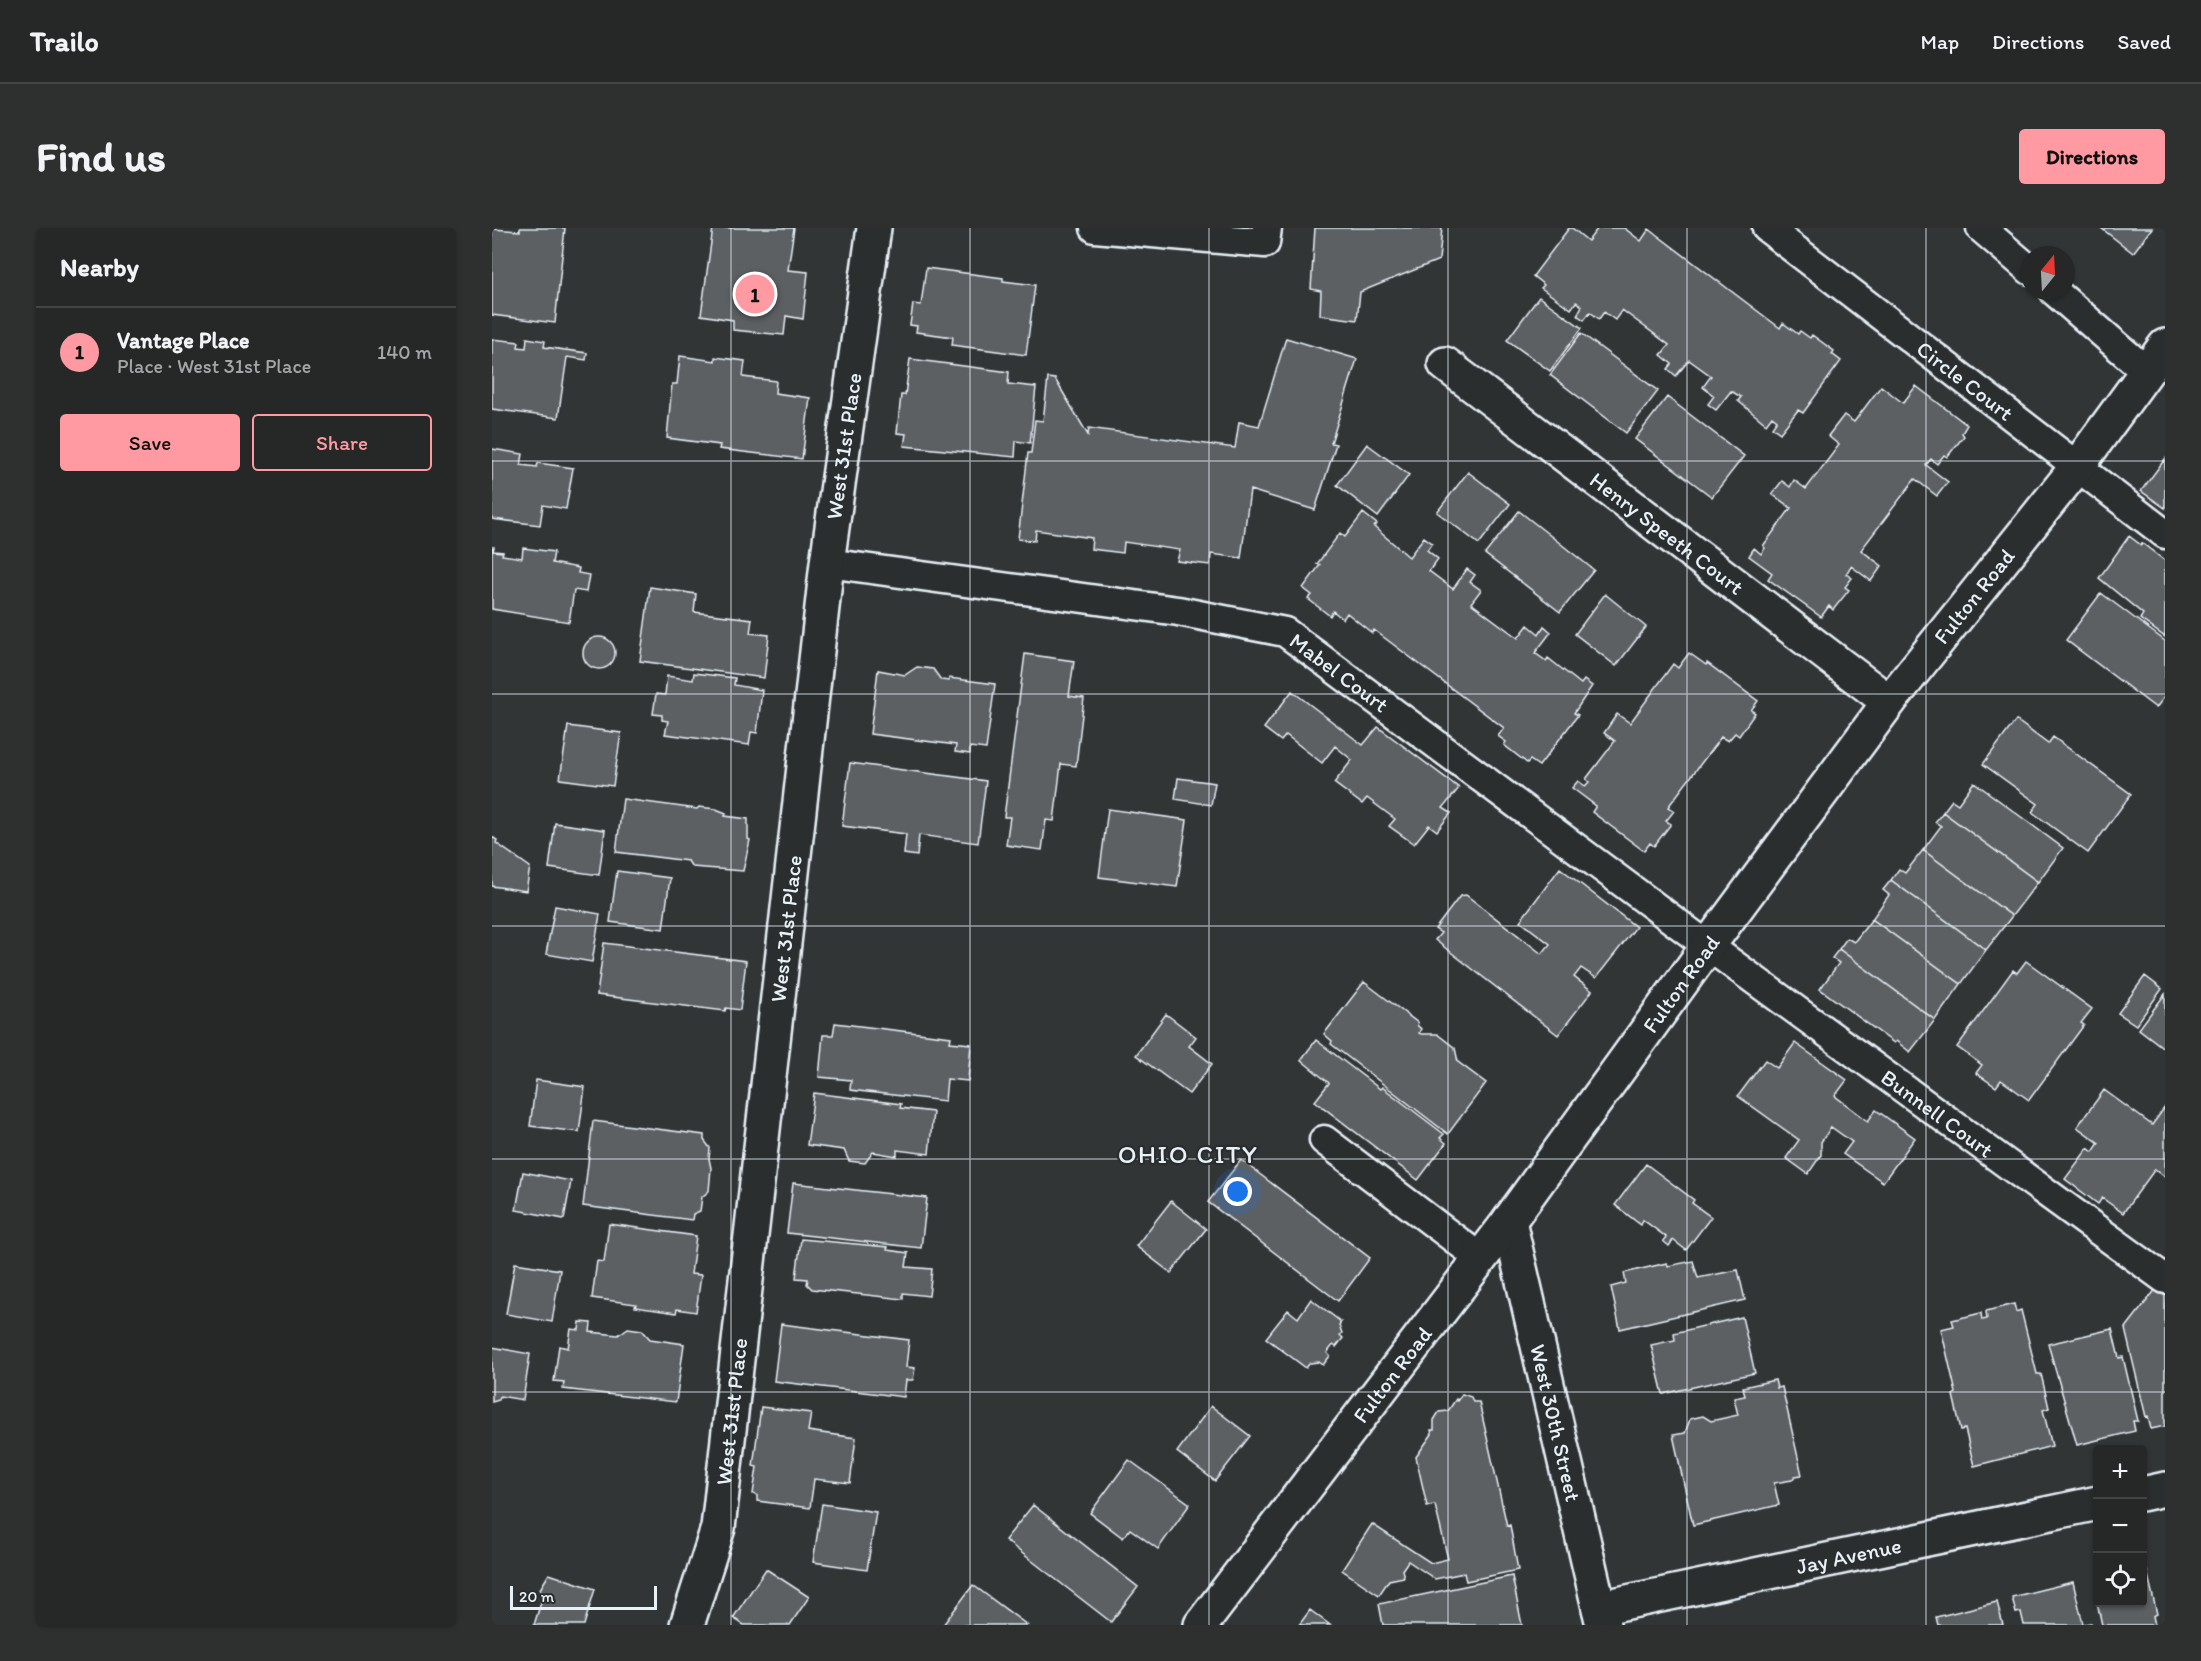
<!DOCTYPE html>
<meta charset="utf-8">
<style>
body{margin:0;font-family:Itim,sans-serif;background:#2e3030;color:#f1f3f6}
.controls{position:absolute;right:18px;bottom:18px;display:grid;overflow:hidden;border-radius:6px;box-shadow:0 2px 4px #0004}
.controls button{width:54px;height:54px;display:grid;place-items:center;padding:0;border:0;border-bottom:2px solid #424445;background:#262828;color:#f1f3f6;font:30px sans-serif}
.compass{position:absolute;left:1529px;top:18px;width:54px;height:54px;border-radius:50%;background:#262828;box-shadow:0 2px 4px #0004;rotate:18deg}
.scale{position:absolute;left:18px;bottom:15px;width:147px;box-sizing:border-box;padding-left:6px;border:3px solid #e8f1f8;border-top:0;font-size:16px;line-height:21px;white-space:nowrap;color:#e8f1f8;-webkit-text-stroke:4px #2a2d2e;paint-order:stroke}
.you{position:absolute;left:746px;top:964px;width:21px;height:21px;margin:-15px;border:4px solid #fff;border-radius:50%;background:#1a73e8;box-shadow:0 0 0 9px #1a73e833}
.badge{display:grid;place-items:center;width:39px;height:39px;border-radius:50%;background:#ff9aa2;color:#111;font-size:20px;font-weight:700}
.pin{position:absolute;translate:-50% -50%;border:3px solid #fff;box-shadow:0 2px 6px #0006}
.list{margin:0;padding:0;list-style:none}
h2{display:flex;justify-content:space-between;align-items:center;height:78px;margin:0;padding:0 24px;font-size:26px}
h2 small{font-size:20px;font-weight:400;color:#a4a6a8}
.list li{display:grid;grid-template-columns:39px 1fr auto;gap:18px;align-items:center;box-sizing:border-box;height:90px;padding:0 24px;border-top:2px solid #424445}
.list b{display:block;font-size:22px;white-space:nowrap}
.list p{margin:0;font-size:20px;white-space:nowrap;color:#a4a6a8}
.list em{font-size:20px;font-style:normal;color:#a4a6a8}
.actions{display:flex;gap:12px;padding:18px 24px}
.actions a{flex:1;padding:14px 0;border:2px solid #ff9aa2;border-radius:6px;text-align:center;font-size:21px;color:#ff9aa2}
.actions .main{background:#ff9aa2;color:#111}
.icon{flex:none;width:33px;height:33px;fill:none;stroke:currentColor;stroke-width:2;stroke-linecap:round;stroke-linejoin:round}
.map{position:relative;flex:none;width:1673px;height:1397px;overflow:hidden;border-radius:6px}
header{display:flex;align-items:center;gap:36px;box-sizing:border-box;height:84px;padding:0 30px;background:#262828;border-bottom:2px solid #424445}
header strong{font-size:28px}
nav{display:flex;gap:33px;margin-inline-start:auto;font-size:21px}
.intro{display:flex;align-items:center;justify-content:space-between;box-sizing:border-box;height:144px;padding:0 36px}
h1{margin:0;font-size:42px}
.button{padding:15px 27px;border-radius:6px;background:#ff9aa2;color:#111;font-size:21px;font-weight:700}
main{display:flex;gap:36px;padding:0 36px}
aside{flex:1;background:#262828;border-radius:6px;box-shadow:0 2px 4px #0004}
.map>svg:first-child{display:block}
</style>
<header>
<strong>Trailo</strong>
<nav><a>Map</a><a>Directions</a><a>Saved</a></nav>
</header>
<div class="intro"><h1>Find us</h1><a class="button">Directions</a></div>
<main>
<aside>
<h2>Nearby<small></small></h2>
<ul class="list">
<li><span class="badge">1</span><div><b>Vantage Place</b><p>Place · West 31st Place</p></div><em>140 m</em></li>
</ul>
<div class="actions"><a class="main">Save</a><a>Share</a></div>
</aside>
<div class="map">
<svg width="1673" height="1397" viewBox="0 0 1673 1397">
<rect width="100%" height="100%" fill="#323536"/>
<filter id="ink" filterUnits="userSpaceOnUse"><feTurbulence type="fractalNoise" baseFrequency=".0167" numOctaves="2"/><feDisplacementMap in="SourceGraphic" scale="12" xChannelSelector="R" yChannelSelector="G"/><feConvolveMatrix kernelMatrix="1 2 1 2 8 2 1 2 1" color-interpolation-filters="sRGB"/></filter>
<g filter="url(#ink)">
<path fill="#5c6063" stroke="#e8f1f8" stroke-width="1.5" d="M 28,0 L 73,0 L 63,95 L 0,87 L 0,1 L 28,3 Z
M 221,0 L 302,0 L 296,42 L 316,44 L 311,91 L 294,88 L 292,107 L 241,102 L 241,92 L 209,87 Z
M 823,0 L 950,0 L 947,32 L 868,64 L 865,92 L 828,87 L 829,63 L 819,61 Z
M 1077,0 L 1080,0 L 1096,13 L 1106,0 L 1132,0 L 1149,13 L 1157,1 L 1288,100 L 1291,95 L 1306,106 L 1308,103 L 1318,110 L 1320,107 L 1342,123 L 1340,126 L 1349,133 L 1311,185 L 1306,182 L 1288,205 L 1280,199 L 1285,192 L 1280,188 L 1274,196 L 1246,173 L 1249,169 L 1239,163 L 1224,182 L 1216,176 L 1222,168 L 1211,159 L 1219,148 L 1197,132 L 1184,148 L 1176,141 L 1180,136 L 1169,127 L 1177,117 L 1130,82 L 1123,92 L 1112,84 L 1107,91 L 1098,84 L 1092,92 L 1085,87 L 1090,78 L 1084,74 L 1079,81 L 1049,60 L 1052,57 L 1041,48 Z
M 1609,0 L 1660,0 L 1641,25 Z
M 434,40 L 511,50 L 511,53 L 543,57 L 534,127 L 460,117 L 461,109 L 424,104 L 425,98 L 418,97 L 421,76 L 429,77 Z
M 1047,69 L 1090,100 L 1058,143 L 1015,112 Z
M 1089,105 L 1166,163 L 1134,205 L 1058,147 Z
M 35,110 L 53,113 L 52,119 L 95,125 L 94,132 L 75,129 L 66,190 L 0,181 L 0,111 L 27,114 L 26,119 L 34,120 Z
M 794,110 L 865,131 L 839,215 L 844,216 L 823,282 L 758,262 L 749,330 L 719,326 L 718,337 L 685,333 L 688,322 L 632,314 L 631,325 L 599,321 L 600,310 L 544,302 L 543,313 L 526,311 L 536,225 L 539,225 L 543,192 L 551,193 L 556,150 L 563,151 L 596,207 L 597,200 L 743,220 L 747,194 L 767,198 Z
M 188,128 L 223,133 L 223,129 L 253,133 L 251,149 L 284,153 L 283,165 L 318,170 L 310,231 L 227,221 L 228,217 L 175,210 L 180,156 L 185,156 Z
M 418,131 L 517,144 L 516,156 L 544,159 L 538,215 L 524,213 L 523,229 L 412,218 L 414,206 L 405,205 L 409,167 L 413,167 Z
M 1389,158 L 1411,175 L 1424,158 L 1475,197 L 1470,205 L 1472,208 L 1455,229 L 1452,227 L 1445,236 L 1439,231 L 1434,237 L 1456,254 L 1445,268 L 1423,251 L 1369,322 L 1390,338 L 1379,353 L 1359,338 L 1354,346 L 1360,350 L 1353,359 L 1357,362 L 1341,382 L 1337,378 L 1329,389 L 1276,351 L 1280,345 L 1257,328 L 1262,320 L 1269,326 L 1273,320 L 1271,318 L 1299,280 L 1280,266 L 1290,253 L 1298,259 L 1302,252 L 1314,261 L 1347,217 L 1336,208 L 1352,187 L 1362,194 Z
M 1175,169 L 1252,228 L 1220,269 L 1143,211 Z
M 875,216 L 917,247 L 886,289 L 845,257 Z
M 0,221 L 31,226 L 29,237 L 45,239 L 46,235 L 81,240 L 74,281 L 51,277 L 48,297 L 0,291 Z
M 1673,231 L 1673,280 L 1649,263 Z
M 976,244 L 1018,276 L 987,316 L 945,284 Z
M 1027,283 L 1102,342 L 1068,384 L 993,326 Z
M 871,285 L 885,296 L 882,299 L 917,329 L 932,309 L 940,315 L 935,322 L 946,331 L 937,343 L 961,361 L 975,341 L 983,347 L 978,354 L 989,362 L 979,375 L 1026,410 L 1036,397 L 1047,406 L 1052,398 L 1059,404 L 1043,425 L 1054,433 L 1056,430 L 1089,456 L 1092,452 L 1100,458 L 1082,485 L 1086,487 L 1047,538 L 1038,532 L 1035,535 L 1012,517 L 1014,514 L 1006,508 L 1012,500 L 882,402 L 880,405 L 855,385 L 851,391 L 841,383 L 838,388 L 816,371 L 820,367 L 811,360 L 828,337 L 825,336 L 848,305 L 853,309 Z
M 1637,308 L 1649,317 L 1650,315 L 1673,333 L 1673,409 L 1648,391 L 1651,386 L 1607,350 Z
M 0,319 L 2,319 L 1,323 L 11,324 L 10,327 L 30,330 L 31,320 L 62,324 L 60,335 L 87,340 L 86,345 L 97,347 L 94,364 L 82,362 L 77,394 L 0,381 Z
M 158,359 L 204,366 L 202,384 L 260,391 L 258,405 L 277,407 L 272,450 L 148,433 Z
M 1609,365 L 1673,413 L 1673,468 L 1664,480 L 1574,412 Z
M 1113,366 L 1154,399 L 1124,438 L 1083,406 Z
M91 425a16 16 0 1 1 32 0a16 16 0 1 1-32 0Z
M 1197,425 L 1214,437 L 1215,435 L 1266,473 L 1259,482 L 1263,485 L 1247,508 L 1243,505 L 1236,513 L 1229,509 L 1176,579 L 1182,583 L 1174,593 L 1179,596 L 1162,618 L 1158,615 L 1152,623 L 1100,584 L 1104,578 L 1080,560 L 1086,553 L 1093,558 L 1097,554 L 1094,551 L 1123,513 L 1112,505 L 1125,486 L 1138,495 L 1181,436 L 1186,440 Z
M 533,426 L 582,433 L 577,468 L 592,470 L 584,538 L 569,536 L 562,593 L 554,592 L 550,622 L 514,617 L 518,589 L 512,589 Z
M 425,439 L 441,441 L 449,452 L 457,453 L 457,450 L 503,456 L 494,521 L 478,519 L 478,526 L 463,524 L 464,517 L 378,506 L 386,442 L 413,447 Z
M 202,445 L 243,450 L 242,457 L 270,462 L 265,505 L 259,504 L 257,517 L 173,506 L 176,493 L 170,492 L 170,487 L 161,486 L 164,466 L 173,467 L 175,448 L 201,452 Z
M 800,463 L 871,517 L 886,499 L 967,560 L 951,580 L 959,585 L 945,603 L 937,597 L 922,616 L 897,598 L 903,591 L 875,570 L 870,576 L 842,555 L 860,532 L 843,518 L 830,535 L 794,507 L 789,513 L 772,500 Z
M 1524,492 L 1556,516 L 1561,509 L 1639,566 L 1596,625 L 1540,584 L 1546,576 L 1491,536 Z
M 76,498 L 129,505 L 121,558 L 68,551 Z
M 358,535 L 494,553 L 486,615 L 427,607 L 425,628 L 412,626 L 414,606 L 350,598 Z
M 686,550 L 723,555 L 719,577 L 683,571 Z
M 1482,554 L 1571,620 L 1546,654 L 1451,584 L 1460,572 L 1466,576 Z
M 131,571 L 205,581 L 207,579 L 224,581 L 234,585 L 233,588 L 256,591 L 256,611 L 258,612 L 251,643 L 200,639 L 196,633 L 124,624 Z
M 616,581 L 695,592 L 685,659 L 607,649 Z
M 1451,584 L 1546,654 L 1520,688 L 1431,622 L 1449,598 L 1443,594 Z
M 63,595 L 113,602 L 107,647 L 57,640 Z
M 0,609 L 5,612 L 4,615 L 38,639 L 34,663 L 0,658 Z
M 1431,622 L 1520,688 L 1494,722 L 1399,652 L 1407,641 L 1413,645 Z
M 1068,640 L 1144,699 L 1104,750 L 1089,740 L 1082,749 L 1100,763 L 1066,807 L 943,712 L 949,705 L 943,701 L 968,668 L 974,667 L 1050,726 L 1058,716 L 1028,693 Z
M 125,643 L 178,650 L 171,701 L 118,694 Z
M 1399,652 L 1494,722 L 1469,756 L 1380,691 L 1397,667 L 1391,662 Z
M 63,678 L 108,686 L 100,734 L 54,726 Z
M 1380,691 L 1469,756 L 1443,792 L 1347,721 L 1355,710 L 1362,714 Z
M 112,715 L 254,733 L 248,782 L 234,780 L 233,783 L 105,767 Z
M 1347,721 L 1443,792 L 1418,824 L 1404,813 L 1402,815 L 1328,761 L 1347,735 L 1340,730 Z
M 1534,733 L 1600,781 L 1589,795 L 1592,797 L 1537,872 L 1509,852 L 1504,859 L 1484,845 L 1490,837 L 1465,819 L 1521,742 L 1525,745 Z
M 1653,748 L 1670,761 L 1644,797 L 1626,785 Z
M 872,754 L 926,795 L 925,797 L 929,801 L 927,805 L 929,806 L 945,806 L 963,820 L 966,834 L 994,855 L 956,906 L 839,816 L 840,813 L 832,806 Z
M 1673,766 L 1673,821 L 1647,801 Z
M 674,786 L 704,809 L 697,818 L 720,836 L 697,866 L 644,827 Z
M 343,795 L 459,809 L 458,814 L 479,816 L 476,853 L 455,851 L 453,873 L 358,862 L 359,852 L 327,849 L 331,807 L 341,807 Z
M 824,812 L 888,861 L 890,859 L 952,906 L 948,910 L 954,915 L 926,952 L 823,873 L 837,855 L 809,832 Z
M 1303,815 L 1355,852 L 1343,868 L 1376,893 L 1384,882 L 1423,910 L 1391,954 L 1351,926 L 1360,914 L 1339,899 L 1329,914 L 1329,927 L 1316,946 L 1294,930 L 1307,912 L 1246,868 L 1273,832 L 1285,840 Z
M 44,852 L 93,859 L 87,904 L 38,898 Z
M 1612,862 L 1660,897 L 1673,879 L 1673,949 L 1663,941 L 1631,985 L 1610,970 L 1606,976 L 1573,951 L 1596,920 L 1601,924 L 1607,915 L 1585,899 Z
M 322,865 L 409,876 L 408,880 L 441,884 L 437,926 L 405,922 L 405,928 L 381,924 L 373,935 L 357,933 L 352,922 L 315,917 Z
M 101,893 L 212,907 L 212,912 L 218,920 L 217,931 L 219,940 L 217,963 L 210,969 L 208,983 L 201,986 L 200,992 L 91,978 Z
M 749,932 L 878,1030 L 846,1073 L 716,974 Z
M 1154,936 L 1202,972 L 1200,975 L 1219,989 L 1194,1022 L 1181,1012 L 1177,1018 L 1171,1013 L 1174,1009 L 1151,992 L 1149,997 L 1123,977 Z
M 31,944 L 79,953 L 72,991 L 24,982 Z
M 301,955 L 435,970 L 429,1020 L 295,1005 Z
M 679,973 L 714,1001 L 679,1045 L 644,1018 Z
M 117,996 L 204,1008 L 199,1046 L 209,1047 L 204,1084 L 185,1081 L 184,1085 L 143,1079 L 144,1076 L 100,1070 L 105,1033 L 112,1034 Z
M 309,1011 L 396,1019 L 395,1022 L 416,1025 L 414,1039 L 440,1041 L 437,1068 L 411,1065 L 411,1071 L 320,1061 L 315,1056 L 316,1051 L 304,1050 Z
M 1201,1033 L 1206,1050 L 1246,1042 L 1253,1072 L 1128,1101 L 1119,1059 L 1134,1055 L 1132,1045 L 1175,1035 L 1176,1038 Z
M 23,1035 L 68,1042 L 60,1094 L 14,1086 Z
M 1664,1061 L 1673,1068 L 1673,1198 L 1659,1201 L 1656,1188 L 1654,1189 L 1633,1101 Z
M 819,1071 L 849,1094 L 847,1097 L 850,1105 L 848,1107 L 851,1110 L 844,1119 L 841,1117 L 835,1125 L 838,1128 L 831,1137 L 827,1134 L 818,1135 L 814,1140 L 774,1110 L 796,1082 L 806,1090 Z
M 1522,1076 L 1524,1084 L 1529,1082 L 1545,1146 L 1549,1146 L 1557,1180 L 1551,1182 L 1560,1218 L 1482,1238 L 1473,1201 L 1469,1202 L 1461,1167 L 1464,1165 L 1449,1101 L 1462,1098 L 1460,1092 L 1489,1085 L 1490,1092 L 1495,1091 L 1494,1083 Z
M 1250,1089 L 1263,1145 L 1171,1166 L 1159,1117 L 1183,1112 L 1182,1105 Z
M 88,1094 L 99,1095 L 98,1104 L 126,1107 L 136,1100 L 150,1102 L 158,1111 L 192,1116 L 184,1174 L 71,1161 L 72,1154 L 62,1153 L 67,1118 L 76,1120 L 79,1101 L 87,1102 Z
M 289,1096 L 417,1112 L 414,1139 L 423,1140 L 421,1152 L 414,1152 L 412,1169 L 282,1153 Z
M 1620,1101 L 1627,1130 L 1631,1129 L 1646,1193 L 1641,1193 L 1643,1203 L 1585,1217 L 1556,1116 Z
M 0,1119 L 38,1126 L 31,1172 L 8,1168 L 7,1172 L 0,1174 Z
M 1283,1152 L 1285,1160 L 1290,1159 L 1310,1247 L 1303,1248 L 1300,1252 L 1282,1255 L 1287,1277 L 1201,1297 L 1181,1207 L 1193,1205 L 1198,1191 L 1211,1188 L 1219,1193 L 1246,1187 L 1242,1170 L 1253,1168 L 1251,1159 Z
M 970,1166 L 979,1169 L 981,1174 L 987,1174 L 1015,1298 L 1018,1297 L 1026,1342 L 974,1353 L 972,1345 L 943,1351 L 916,1333 L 910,1342 L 912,1349 L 897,1352 L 887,1367 L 850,1342 L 880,1296 L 939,1335 L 956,1331 L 943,1277 L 935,1278 L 924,1229 L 940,1206 L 939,1202 L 942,1202 L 942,1192 L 947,1184 L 956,1183 L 964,1171 L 965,1173 Z
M 719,1178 L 758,1208 L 723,1253 L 685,1224 Z
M 269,1179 L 319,1185 L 316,1203 L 364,1210 L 358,1255 L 322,1251 L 318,1280 L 265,1273 L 265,1267 L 261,1266 L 265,1239 L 261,1238 Z
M 637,1232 L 698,1276 L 666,1321 L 638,1301 L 631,1310 L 598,1285 Z
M 330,1276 L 384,1284 L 375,1342 L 321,1334 Z
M 541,1277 L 646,1359 L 619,1394 L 513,1312 Z
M 274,1341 L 317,1369 L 298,1397 L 252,1397 L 241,1390 Z
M 1655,1343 L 1665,1386 L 1661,1388 L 1663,1397 L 1610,1397 L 1604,1370 L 1606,1361 L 1606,1374 L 1650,1374 L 1650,1344 Z
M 57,1346 L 103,1361 L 92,1397 L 42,1397 L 51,1368 L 48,1361 Z
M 1020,1348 L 1030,1397 L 891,1397 L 887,1376 Z
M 1581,1354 L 1591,1396 L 1599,1395 L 1600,1397 L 1532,1397 L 1529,1384 L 1524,1385 L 1520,1369 Z
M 481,1357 L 535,1397 L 451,1397 Z
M 1505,1374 L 1511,1397 L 1446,1397 L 1444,1389 Z
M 818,1382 L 838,1397 L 807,1397 Z"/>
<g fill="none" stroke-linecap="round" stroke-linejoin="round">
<defs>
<g id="service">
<path d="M 603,0 L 773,15 L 775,0"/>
<path id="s1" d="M 1275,0 L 1673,306"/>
<path d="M 1489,0 L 1538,42"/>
<path d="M 1562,63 L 1654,143"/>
<path id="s2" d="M 335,335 L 686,383 L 793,404 L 1216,718 L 1673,1051"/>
<path d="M 832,912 L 988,1030"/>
</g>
<g id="minor">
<path id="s3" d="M 953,136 L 1397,474"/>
<path id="s4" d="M 1017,993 L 1111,1397"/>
<path d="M 1650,1266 L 1673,1261"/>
<path id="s5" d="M 1107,1380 L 1606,1275"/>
<path id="s6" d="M 195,1397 L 226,1300 L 335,335 L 382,0"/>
</g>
<g id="tertiary">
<path id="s7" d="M 709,1397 L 1017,993 L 1216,718 L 1397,474 L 1585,239 L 1673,118"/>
</g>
</defs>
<use href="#service" stroke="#e8f1f8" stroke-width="33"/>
<use href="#minor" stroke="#e8f1f8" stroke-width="38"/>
<use href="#tertiary" stroke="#e8f1f8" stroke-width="38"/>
<use href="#service" stroke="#2a2d2e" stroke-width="28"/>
<use href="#minor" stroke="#2a2d2e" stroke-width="33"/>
<use href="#tertiary" stroke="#2a2d2e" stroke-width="33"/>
</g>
</g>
<path fill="none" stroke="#e8f1f8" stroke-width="1.5" stroke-opacity="0.55" d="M 239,0 L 239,1397M 478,0 L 478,1397M 717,0 L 717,1397M 956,0 L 956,1397M 1195,0 L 1195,1397M 1434,0 L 1434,1397M 0,233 L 1673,233M 0,466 L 1673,466M 0,698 L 1673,698M 0,931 L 1673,931M 0,1164 L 1673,1164"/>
<g text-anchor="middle" stroke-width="4.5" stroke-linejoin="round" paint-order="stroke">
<g font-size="22" fill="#e8f1f8" stroke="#2a2d2e">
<text dy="8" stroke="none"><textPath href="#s1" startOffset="250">Circle Court</textPath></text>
<text dy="8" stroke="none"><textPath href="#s6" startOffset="1191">West 31st Place</textPath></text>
<text dy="8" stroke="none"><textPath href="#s3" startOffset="279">Henry Speeth Court</textPath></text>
<text dy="8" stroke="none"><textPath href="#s7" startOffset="1287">Fulton Road</textPath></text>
<text dy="8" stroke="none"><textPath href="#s2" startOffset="531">Mabel Court</textPath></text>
<text dy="8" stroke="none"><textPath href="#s6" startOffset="705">West 31st Place</textPath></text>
<text dy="8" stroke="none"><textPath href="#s7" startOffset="801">Fulton Road</textPath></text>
<text dy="8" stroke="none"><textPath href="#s2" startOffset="1274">Bunnell Court</textPath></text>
<text dy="8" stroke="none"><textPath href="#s7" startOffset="315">Fulton Road</textPath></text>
<text dy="8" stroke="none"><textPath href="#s6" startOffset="219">West 31st Place</textPath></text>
<text dy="8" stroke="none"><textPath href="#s4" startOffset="207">West 30th Street</textPath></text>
<text dy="8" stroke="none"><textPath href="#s5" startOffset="255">Jay Avenue</textPath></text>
</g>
<g font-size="26" letter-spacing="1.5" fill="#e8f1f8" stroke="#2a2d2e">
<text x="696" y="935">OHIO CITY</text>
</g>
</g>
</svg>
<div class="controls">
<button>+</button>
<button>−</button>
<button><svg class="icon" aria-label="locate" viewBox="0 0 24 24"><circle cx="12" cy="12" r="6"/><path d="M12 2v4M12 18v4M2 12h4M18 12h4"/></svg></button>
</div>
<svg class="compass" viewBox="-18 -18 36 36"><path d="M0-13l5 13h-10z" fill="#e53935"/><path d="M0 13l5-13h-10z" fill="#a4a6a8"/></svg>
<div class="scale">20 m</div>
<div class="you"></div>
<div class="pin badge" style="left:263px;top:66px">1</div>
</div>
</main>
